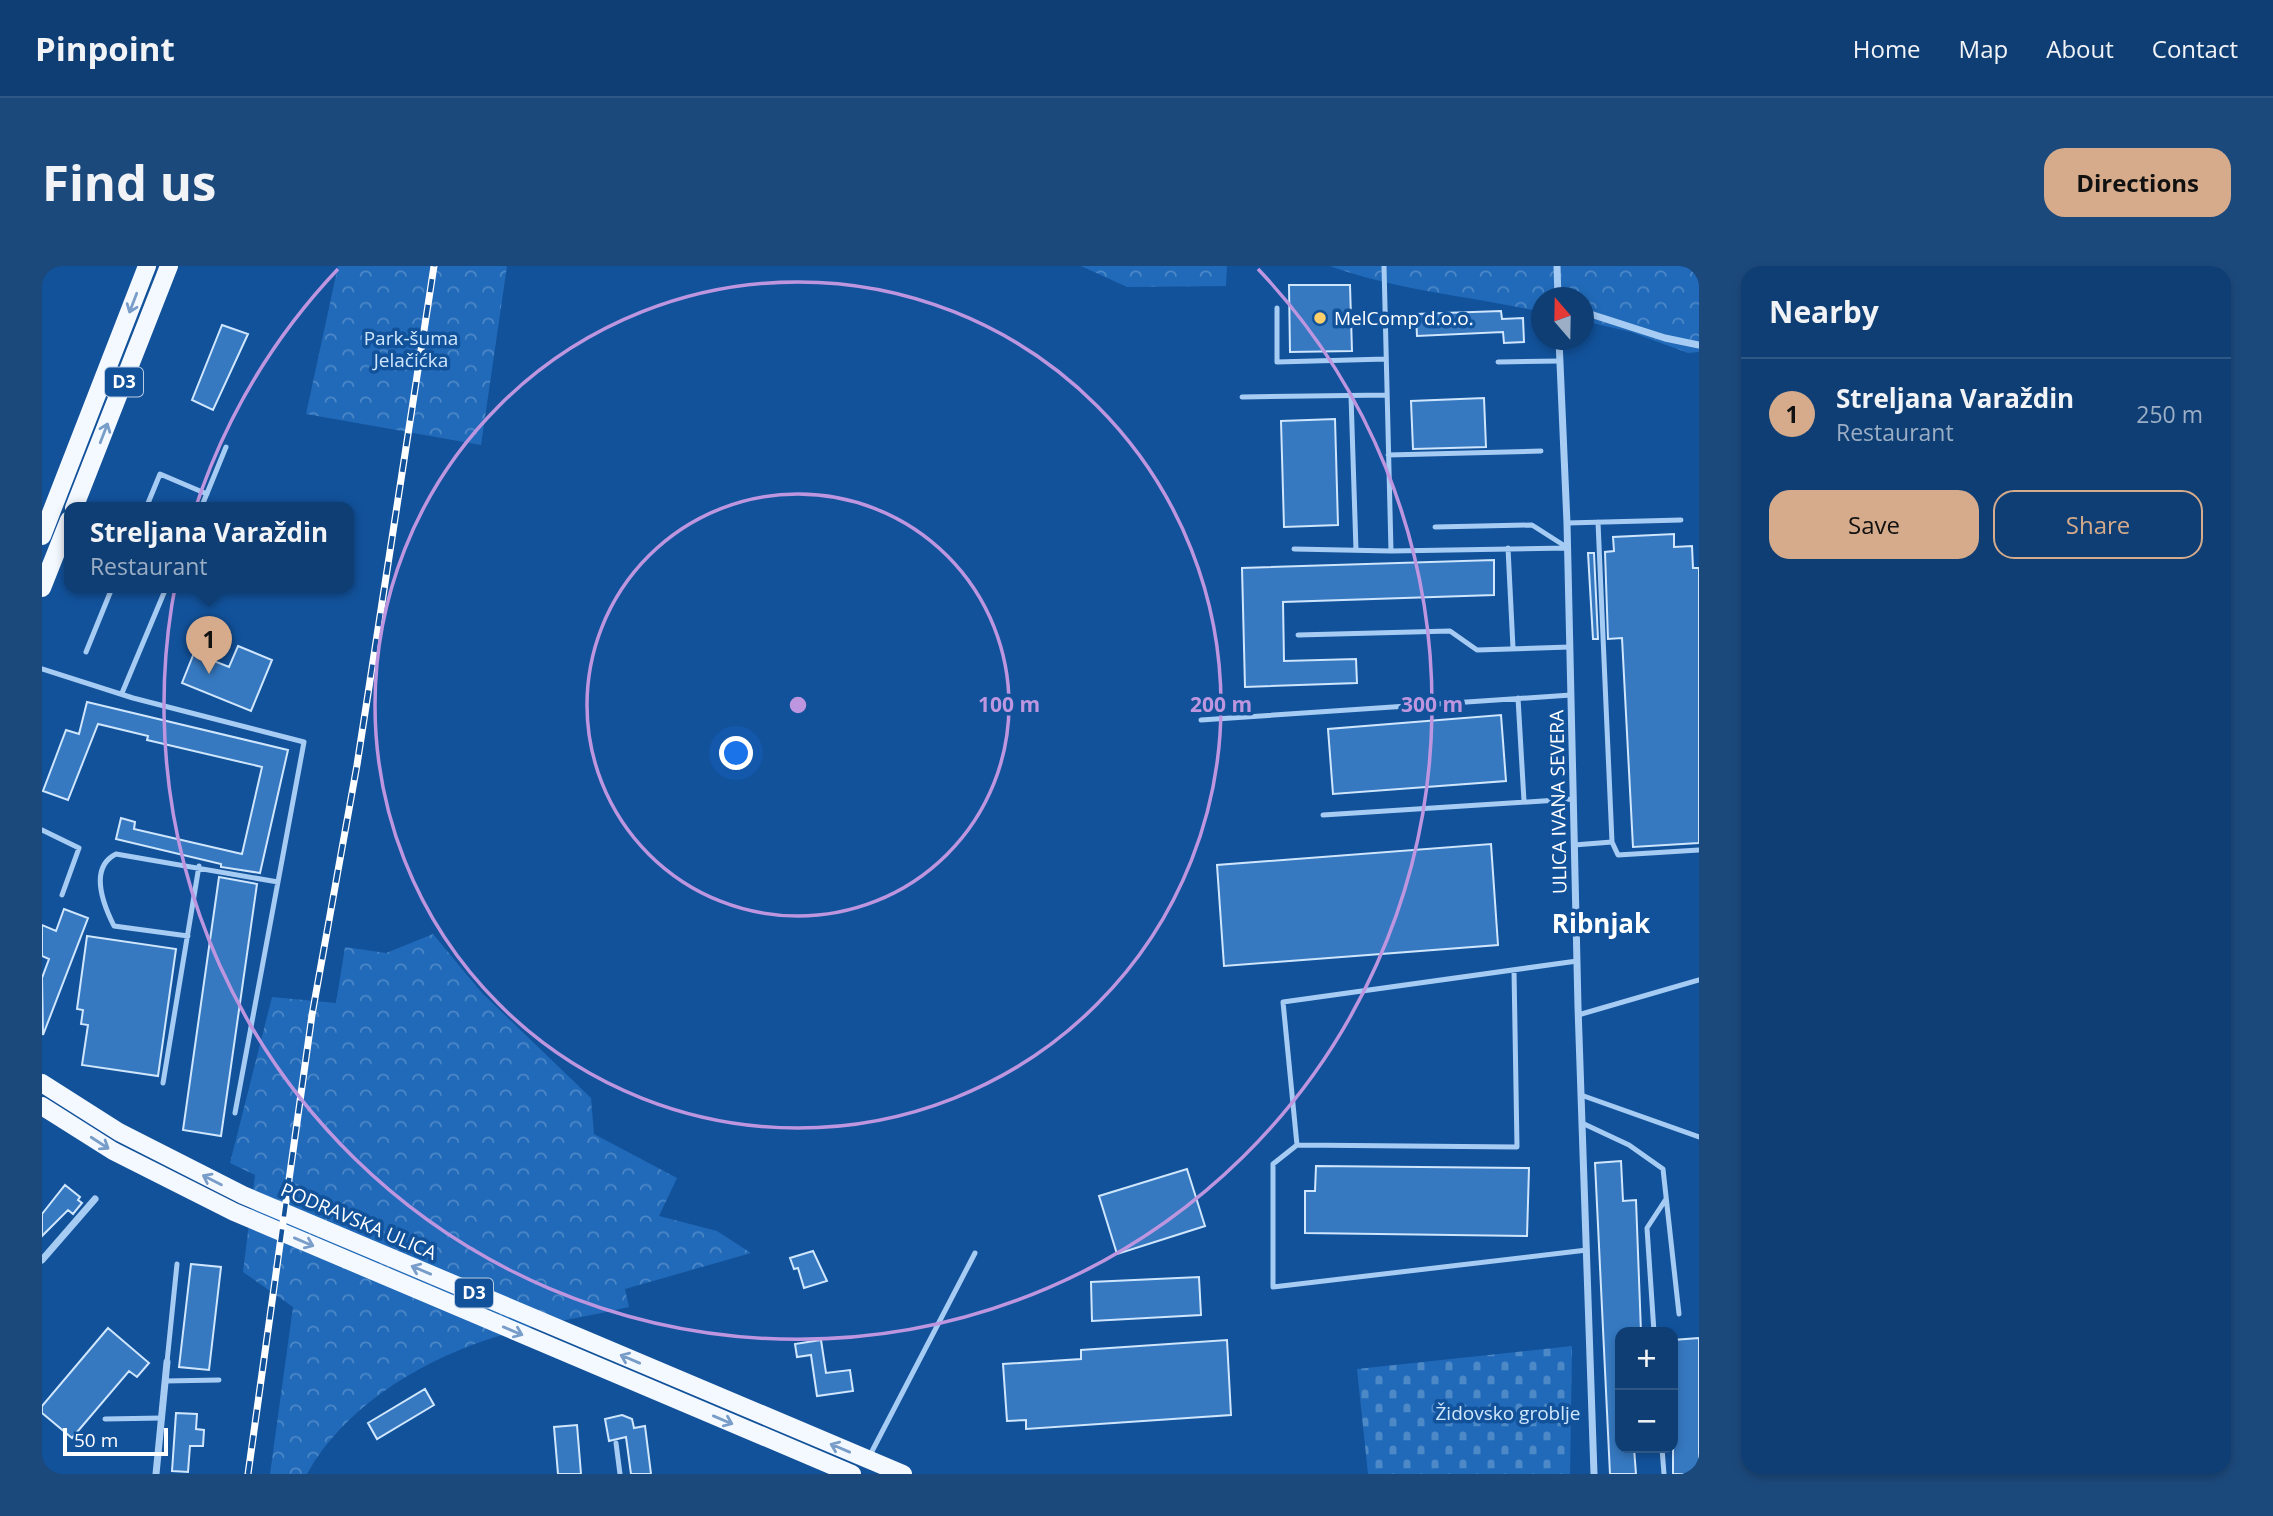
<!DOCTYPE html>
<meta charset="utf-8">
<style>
body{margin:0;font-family:"Open Sans",sans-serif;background:#1c497c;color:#f1f3f6}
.controls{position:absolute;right:21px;bottom:21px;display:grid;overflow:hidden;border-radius:14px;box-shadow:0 4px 10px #0003}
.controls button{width:63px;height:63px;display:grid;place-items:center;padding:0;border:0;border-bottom:2px solid #2e5786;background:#0e3e74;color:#f1f3f6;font:35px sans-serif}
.compass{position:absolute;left:1489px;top:21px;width:63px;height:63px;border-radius:50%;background:#0e3e74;box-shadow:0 4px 10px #0003;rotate:340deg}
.scale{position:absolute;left:21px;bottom:18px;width:105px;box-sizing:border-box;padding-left:7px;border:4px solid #fff;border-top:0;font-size:19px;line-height:24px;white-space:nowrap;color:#fff;-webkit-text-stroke:5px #12529b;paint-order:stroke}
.you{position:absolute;left:695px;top:488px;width:24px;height:24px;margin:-18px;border:5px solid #fff;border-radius:50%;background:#1a73e8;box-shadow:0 0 0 10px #1a73e833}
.badge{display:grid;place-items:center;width:46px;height:46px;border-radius:50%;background:#d6ab8b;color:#111;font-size:23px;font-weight:700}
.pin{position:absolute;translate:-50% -58px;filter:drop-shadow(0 2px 4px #0008)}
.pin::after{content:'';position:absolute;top:37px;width:24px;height:21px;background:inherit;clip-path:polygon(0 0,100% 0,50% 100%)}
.popup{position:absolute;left:22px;top:236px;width:290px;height:91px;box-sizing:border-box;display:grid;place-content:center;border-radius:14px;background:#0e3e74;filter:drop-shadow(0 2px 5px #0005);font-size:23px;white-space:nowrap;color:#9baec5}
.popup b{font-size:26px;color:#f1f3f6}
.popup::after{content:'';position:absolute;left:50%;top:100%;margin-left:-14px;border:14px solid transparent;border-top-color:#0e3e74}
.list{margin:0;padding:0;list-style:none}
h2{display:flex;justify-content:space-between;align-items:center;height:91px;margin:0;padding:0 28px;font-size:30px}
h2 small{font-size:23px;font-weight:400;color:#9baec5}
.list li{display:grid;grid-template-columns:46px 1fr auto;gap:21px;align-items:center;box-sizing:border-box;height:112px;padding:0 28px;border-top:2px solid #2e5786}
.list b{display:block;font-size:26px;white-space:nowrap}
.list p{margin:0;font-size:23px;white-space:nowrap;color:#9baec5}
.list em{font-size:23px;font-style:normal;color:#9baec5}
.actions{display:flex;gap:14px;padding:21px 28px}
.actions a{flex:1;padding:16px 0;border:2px solid #d6ab8b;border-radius:21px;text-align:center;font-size:24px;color:#d6ab8b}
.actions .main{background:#d6ab8b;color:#111}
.map{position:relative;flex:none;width:1657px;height:1208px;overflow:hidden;border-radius:21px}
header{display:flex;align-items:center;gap:42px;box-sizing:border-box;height:98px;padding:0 35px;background:#0e3e74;border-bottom:2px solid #2e5786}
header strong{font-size:33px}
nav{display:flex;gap:38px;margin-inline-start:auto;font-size:24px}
.intro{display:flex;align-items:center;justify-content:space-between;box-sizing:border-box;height:168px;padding:0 42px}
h1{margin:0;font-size:49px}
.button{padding:18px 32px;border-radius:21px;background:#d6ab8b;color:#111;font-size:24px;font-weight:700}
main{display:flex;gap:42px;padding:0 42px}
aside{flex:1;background:#0e3e74;border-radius:21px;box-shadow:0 4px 10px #0003}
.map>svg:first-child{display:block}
</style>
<header>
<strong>Pinpoint</strong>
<nav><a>Home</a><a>Map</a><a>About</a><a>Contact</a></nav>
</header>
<div class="intro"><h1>Find us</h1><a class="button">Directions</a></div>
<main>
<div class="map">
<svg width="1657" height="1208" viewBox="0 0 1657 1208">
<defs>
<pattern id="forest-crowns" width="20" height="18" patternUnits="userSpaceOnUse" patternTransform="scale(1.75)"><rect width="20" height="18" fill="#216ab9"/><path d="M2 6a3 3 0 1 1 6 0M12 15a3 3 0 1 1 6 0" fill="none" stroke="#4d88c7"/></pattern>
<pattern id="cemetery-stones" width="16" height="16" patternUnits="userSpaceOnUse" patternTransform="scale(1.75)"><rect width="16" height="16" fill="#216ab9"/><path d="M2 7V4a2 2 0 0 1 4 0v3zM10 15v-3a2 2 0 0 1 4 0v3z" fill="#4d88c7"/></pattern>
</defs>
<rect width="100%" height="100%" fill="#12529b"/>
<path fill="url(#forest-crowns)" d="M 296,0 L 465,0 L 439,179 L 264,148 Z
M 1039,0 L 1185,0 L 1184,20 L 1085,21 Z
M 1288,0 L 1657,0 L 1657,86 L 1646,87 L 1589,66 L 1542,55 L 1542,32 L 1500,32 L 1499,46 C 1429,30 1357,25 1288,0 Z
M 391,668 L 440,727 L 549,832 L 552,868 L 635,912 L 617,950 L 675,965 L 709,987 L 583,1023 L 587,1041 C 539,1052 487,1059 441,1075 C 372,1099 301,1143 265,1208 L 228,1208 L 251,1041 L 201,1006 L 213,909 L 188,897 L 230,731 L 294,737 L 303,681 L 344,687 Z"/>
<path fill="url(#cemetery-stones)" d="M 1530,1080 L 1528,1208 L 1326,1208 L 1315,1103 Z"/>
<path fill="#3679c1" stroke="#cfe6fd" stroke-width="2" d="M 1247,19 L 1308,19 L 1310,85 L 1248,86 Z
M 1459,45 L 1460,53 L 1481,52 L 1482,76 L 1462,77 L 1461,66 L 1375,70 L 1374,48 Z
M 180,59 L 206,68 L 171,144 L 150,134 Z
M 1442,132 L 1444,181 L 1371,183 L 1369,135 Z
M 1293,153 L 1296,259 L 1242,261 L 1239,155 Z
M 1632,268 L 1632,281 L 1650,280 L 1651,302 L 1657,302 L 1657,577 L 1591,581 L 1580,372 L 1566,373 L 1563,286 L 1572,285 L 1571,271 Z
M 1546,287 L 1552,287 L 1556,373 L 1551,373 Z
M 1452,294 L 1452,329 L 1241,336 L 1242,395 L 1314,393 L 1315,417 L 1203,421 L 1200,302 Z
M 196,380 L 230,394 L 209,445 L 140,417 L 152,387 L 187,401 Z
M 45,436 L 246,484 L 218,607 L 179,601 L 179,598 L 74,573 L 79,552 L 93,556 L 92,563 L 200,588 L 220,501 L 105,474 L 106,470 L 56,458 L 26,534 L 1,525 L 24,464 L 37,468 Z
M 1459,449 L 1464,515 L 1291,528 L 1286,463 Z
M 1449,578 L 1456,679 L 1182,700 L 1175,599 Z
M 177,611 L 215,618 L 179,870 L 141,864 Z
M 22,643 L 46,652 L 1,769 L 0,712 L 7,693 L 0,690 L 0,659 L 14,665 Z
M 45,670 L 134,683 L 116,810 L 40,799 L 46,759 L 39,758 L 41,744 L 35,743 Z
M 1579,895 L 1581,935 L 1594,934 L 1599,1066 L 1578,1066 L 1578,1182 L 1592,1182 L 1594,1208 L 1568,1208 L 1553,897 Z
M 1274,900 L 1487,902 L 1485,970 L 1263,967 L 1263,925 L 1273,925 Z
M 1145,903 L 1163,960 L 1075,988 L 1057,930 Z
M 23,919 L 38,931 L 36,934 L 40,937 L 31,948 L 26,944 L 0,970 L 0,948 Z
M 771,985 L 785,1015 L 762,1022 L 756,1002 L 752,1003 L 748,992 Z
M 149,998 L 179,1001 L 167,1104 L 137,1101 Z
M 1157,1011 L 1159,1049 L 1050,1055 L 1049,1016 Z
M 66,1062 L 107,1097 L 95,1111 L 87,1105 L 30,1172 L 0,1147 L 0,1140 Z
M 1657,1072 L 1657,1208 L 1631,1208 L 1631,1074 Z
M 779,1074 L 784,1107 L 808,1104 L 811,1125 L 775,1130 L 769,1089 L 755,1091 L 753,1078 Z
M 1185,1074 L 1189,1149 L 984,1163 L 984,1154 L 965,1155 L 961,1098 L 1039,1093 L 1039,1084 Z
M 383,1123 L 392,1139 L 335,1173 L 326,1157 Z
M 134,1147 L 155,1148 L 154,1163 L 162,1164 L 161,1180 L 148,1180 L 146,1206 L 130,1205 Z
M 580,1149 L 590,1153 L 592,1162 L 603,1160 L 609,1208 L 589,1208 L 584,1171 L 567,1175 L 563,1153 Z
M 535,1159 L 539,1208 L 516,1208 L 512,1161 Z"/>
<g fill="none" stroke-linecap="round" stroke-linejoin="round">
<path stroke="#a7ccf4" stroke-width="5" d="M 1342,0 L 1349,285 L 1526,282
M 1235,42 L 1235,96 L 1344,93
M 1456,96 L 1517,95
M 1309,130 L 1314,284
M 1200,131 L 1345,129
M 1346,189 L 1499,185
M 104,242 L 118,208 L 165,228
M 159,242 L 184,181
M 1556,256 L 1570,576
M 1525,257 L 1639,254
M 1393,261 L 1490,259 L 1526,282
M 1466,282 L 1471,382
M 1252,283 L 1349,285
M 1256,369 L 1408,365 L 1435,384 L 1528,381
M 44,386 L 70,322
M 0,403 L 91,432 L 262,476 L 193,847
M 80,427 L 124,322
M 1476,432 L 1482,535
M 1159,454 L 1529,429
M 1281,549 L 1531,533
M 0,564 L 37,582 L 20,629
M 1532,579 L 1570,576 L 1576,589 L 1657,584
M 146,670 L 72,660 C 62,640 46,602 74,588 L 236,616
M 1472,704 L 1475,881 L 1255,879 L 1241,736 L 1535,695
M 1536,749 L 1657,714
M 121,817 L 157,600
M 1539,829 L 1657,871
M 1540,857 L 1587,879 L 1621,903 L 1637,1048
M 1255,879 L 1231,898 L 1231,1021 L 1545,984
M 1612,1066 L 1605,962 L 1624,933
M 125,1096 L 135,998
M 123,1115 L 177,1114
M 63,1153 L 120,1152
M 574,1177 L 578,1208
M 1620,1182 L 1622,1208
M 827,1191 L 933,987"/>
<path stroke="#a7ccf4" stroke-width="7" d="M 1515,0 L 1516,32
M 1542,46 L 1623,72 L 1657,79
M 1517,74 L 1525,257 L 1536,741 L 1552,1208
M 0,994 L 53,933
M 114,1208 L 125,1096"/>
<path stroke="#f4f8ff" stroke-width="18" d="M 32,242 L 127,0
M 0,270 L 105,0
M 0,322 L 27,254
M 0,817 L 77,866 L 201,929 L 861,1208
M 0,840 L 71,885 L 192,946 L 810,1208"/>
<defs>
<path id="rail" d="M 206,1208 L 270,749 L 315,499 L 392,0"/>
</defs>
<use href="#rail" stroke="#fff" stroke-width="7"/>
<use href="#rail" stroke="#12529b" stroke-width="4.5" stroke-dasharray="13" stroke-linecap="butt"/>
</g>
<defs><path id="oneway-shaft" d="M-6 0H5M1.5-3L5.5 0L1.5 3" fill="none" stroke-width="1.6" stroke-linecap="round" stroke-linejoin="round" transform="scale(1.75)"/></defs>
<g stroke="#789dc8">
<use href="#oneway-shaft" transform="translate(91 37) rotate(111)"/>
<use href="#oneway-shaft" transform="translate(62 167) rotate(-69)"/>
<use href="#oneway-shaft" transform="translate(58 877) rotate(33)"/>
<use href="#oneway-shaft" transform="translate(170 914) rotate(-153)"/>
<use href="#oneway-shaft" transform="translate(262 976) rotate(23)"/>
<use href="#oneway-shaft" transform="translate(379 1004) rotate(-157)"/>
<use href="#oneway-shaft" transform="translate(471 1065) rotate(23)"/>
<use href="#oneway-shaft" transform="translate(588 1093) rotate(-157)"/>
<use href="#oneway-shaft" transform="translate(681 1154) rotate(23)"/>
<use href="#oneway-shaft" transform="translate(798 1182) rotate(-157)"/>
</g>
<g fill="none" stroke="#bd96df" stroke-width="3.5">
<circle cx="756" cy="439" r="211"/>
<circle cx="756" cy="439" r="423"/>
<path d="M1216 3A634 634 0 1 1 296 3"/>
</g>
<circle fill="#ffcf6a" stroke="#12529b" stroke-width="2.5" cx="1278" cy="52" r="7"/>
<g text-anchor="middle" stroke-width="7" stroke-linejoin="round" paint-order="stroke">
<g fill="#12529b" stroke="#b8cbe1" stroke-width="2">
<rect x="63" y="101.5" width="38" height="29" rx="5"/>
<rect x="413" y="1012.5" width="38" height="29" rx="5"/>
</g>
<g font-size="18" font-weight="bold" fill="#fff">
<text x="82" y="122">D3</text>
<text x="432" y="1033">D3</text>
</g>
<g font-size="19" fill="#fff" stroke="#12529b" text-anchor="start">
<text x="1292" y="59">MelComp d.o.o.</text>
</g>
<g font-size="19" fill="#cfe6fd" stroke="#12529b">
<text x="369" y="79">Park-šuma<tspan x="369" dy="22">Jelačićka</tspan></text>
<text x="1466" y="1154">Židovsko groblje</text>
</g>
<g font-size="19" fill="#fff" stroke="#12529b">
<text transform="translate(1516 536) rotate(-91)" y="7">ULICA IVANA SEVERA</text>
<text transform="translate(317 955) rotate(23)" y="7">PODRAVSKA ULICA</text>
</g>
<g font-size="26" font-weight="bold" fill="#fff" stroke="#12529b">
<text x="1559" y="667">Ribnjak</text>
</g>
</g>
<circle cx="756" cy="439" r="10" fill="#bd96df" stroke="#12529b" stroke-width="3.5"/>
<g font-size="21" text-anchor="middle" font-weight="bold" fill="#bd96df" stroke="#12529b" stroke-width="7" stroke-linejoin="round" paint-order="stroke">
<text x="967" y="446">100 m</text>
<text x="1179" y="446">200 m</text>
<text x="1390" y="446">300 m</text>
</g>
</svg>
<div class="controls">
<button>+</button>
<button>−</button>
</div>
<svg class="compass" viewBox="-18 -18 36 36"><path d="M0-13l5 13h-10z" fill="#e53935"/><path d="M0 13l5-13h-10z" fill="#9baec5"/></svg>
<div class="scale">50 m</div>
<div class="you"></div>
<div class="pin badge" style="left:167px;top:408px">1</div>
<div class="popup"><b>Streljana Varaždin</b>Restaurant</div>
</div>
<aside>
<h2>Nearby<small></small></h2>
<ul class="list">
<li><span class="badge">1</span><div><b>Streljana Varaždin</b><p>Restaurant</p></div><em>250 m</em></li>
</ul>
<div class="actions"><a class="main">Save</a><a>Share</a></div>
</aside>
</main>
